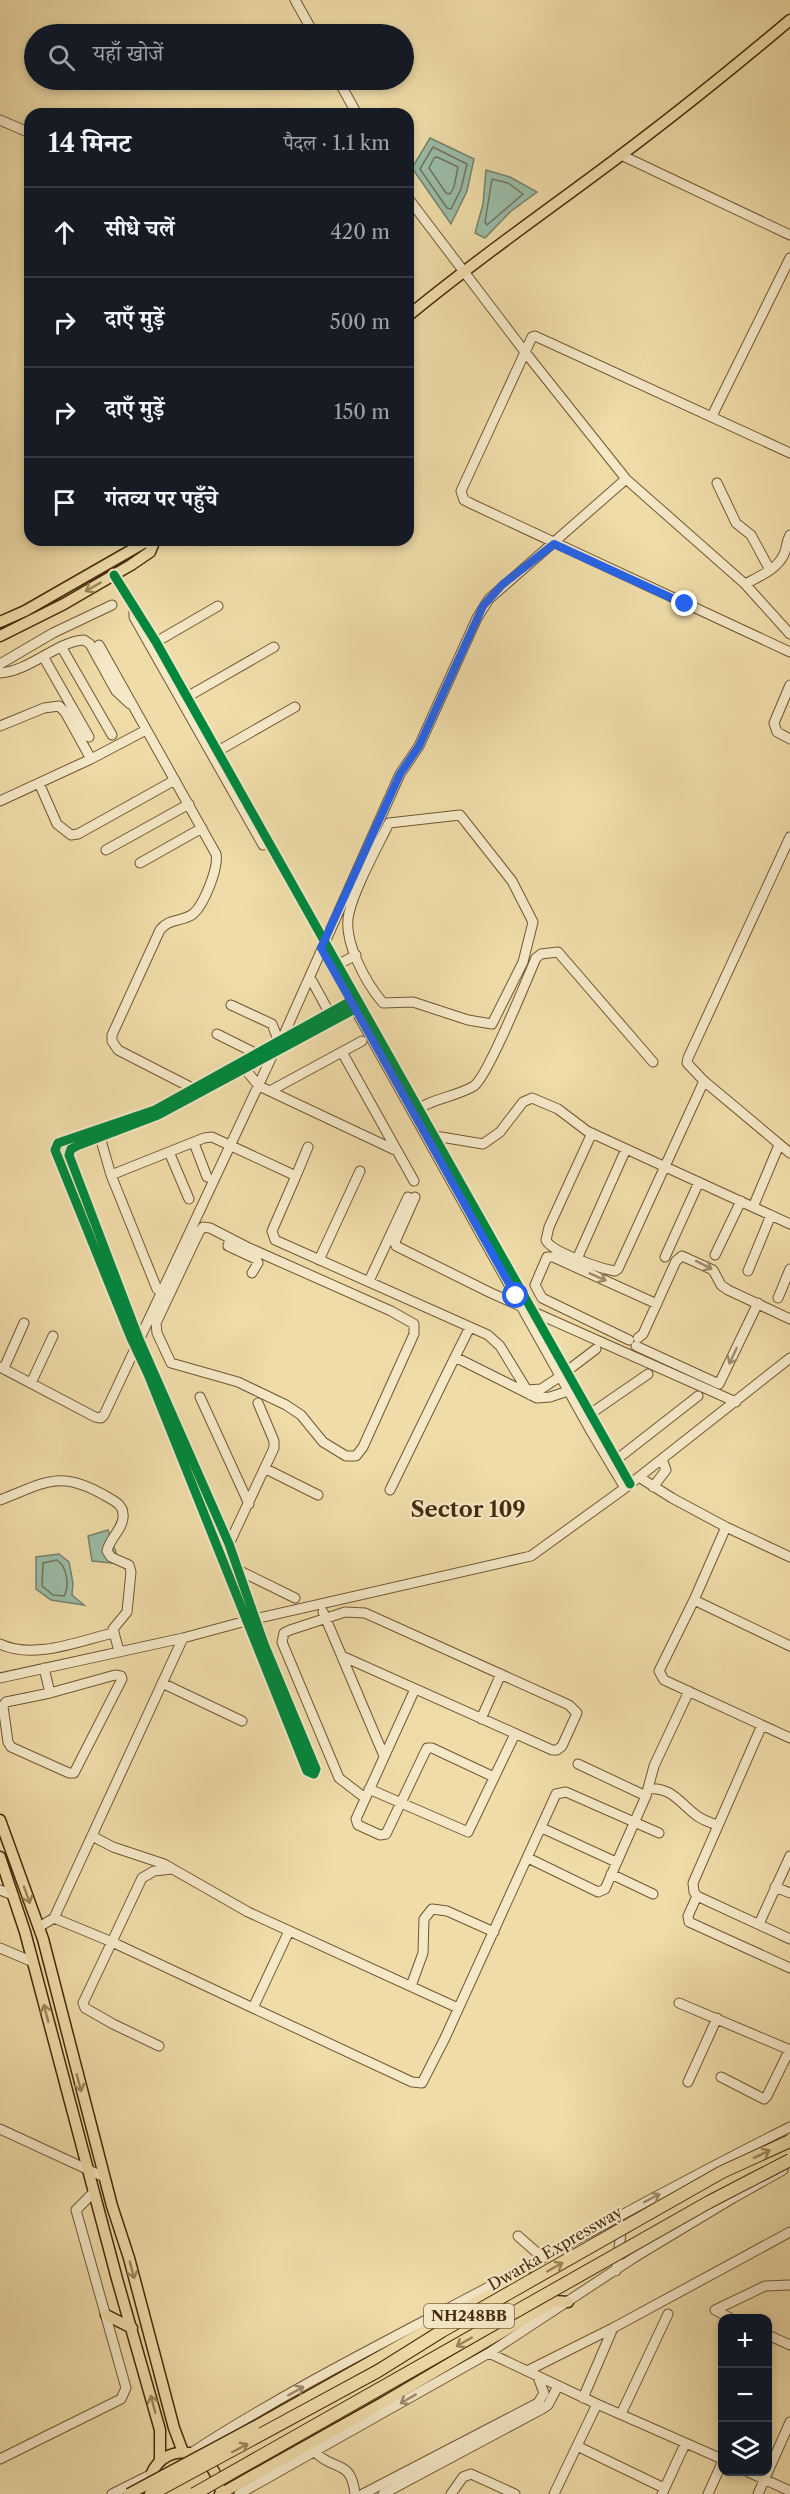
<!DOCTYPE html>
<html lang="hi">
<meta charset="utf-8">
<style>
body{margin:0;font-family:"Libre Caslon Text","Noto Serif Devanagari",serif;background:#242831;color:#f1f3f6}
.controls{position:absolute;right:18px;bottom:18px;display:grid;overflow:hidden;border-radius:12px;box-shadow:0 3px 9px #0003}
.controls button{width:54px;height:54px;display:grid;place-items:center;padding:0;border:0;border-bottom:2px solid #363941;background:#171b24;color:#f1f3f6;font:30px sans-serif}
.stop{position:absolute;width:18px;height:18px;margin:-14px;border:4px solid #2563eb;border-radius:50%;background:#fff}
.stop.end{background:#2563eb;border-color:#fff;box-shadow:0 2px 6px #0008}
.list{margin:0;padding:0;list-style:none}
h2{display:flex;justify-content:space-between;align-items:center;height:78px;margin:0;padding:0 24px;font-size:26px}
h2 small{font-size:20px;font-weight:400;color:#9ea1a6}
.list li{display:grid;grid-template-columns:39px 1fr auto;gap:18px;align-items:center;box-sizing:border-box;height:90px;padding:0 24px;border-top:2px solid #363941}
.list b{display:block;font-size:22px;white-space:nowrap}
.list em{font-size:20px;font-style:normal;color:#9ea1a6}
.icon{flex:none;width:33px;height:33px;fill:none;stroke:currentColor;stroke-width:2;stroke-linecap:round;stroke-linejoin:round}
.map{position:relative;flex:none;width:790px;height:2494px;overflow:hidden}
.search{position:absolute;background:#171b24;box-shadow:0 3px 9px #0003;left:24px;top:24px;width:390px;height:66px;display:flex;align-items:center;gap:15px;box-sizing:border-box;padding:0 21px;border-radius:33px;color:#9ea1a6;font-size:22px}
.panel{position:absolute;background:#171b24;box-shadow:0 3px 9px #0003;left:24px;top:108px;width:390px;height:438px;border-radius:18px}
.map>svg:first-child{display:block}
</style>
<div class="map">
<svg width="790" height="2494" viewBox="0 0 790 2494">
<rect width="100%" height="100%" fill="#efdca9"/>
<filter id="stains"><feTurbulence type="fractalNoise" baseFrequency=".00333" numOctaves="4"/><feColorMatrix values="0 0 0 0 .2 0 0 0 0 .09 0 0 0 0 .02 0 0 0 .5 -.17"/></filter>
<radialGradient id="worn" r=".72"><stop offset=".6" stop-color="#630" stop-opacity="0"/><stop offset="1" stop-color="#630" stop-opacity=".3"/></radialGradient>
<path fill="#9abca8" stroke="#78826a" stroke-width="1.5" d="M 430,138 L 474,159 L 467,191 L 451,224 L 412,168 Z
M 486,170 L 510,177 L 537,192 L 510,212 L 485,238 L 475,233 L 483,204 Z
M 108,1530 L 120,1564 L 92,1561 L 88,1536 Z
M 59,1554 L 69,1562 L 73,1583 L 72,1595 L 84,1605 L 51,1600 L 36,1589 L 36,1557 Z"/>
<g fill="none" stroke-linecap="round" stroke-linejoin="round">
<path stroke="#70745a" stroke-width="1.5" d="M 433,147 L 467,164 L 461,189 L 451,209 L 447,208 L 420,169 Z
M 437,157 L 458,167 L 454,187 L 450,194 L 446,193 L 429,168 L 434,158 Z
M 492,179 L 508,183 L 523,194 L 487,225 L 485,222 Z
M 57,1560 C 67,1567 70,1586 64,1596 L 53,1595 L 42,1586 L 43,1563 Z"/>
<defs>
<path id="minor" d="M 295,0 L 314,34
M 338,80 L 357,114
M 0,120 L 30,133
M 621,155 L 790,235
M 408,198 L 525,352 L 626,479 L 745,584 L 790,634
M 712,416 L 790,258
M 790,453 L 535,336 L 532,337 L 461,491 L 464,500 L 474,505 L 790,652
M 717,483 L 736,523 L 751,535 L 770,570
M 114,575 L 156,642 L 630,1484
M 745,584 C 758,577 778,569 784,554 C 787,548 786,542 790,535
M 134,609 L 134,617 L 263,845
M 156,642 L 218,606
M 99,645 L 216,854 C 219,867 204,905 193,914 C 182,922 169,918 160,930 L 112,1035 L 112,1041 L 118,1050 L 194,1089
M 62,648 L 112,735
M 44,658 L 89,737
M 0,664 L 53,633 L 112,605
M 0,673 C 30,671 58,641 84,640 L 90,644 L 116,691 L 130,704
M 790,685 L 774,723 L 777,732 L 790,739
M 187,697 L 274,647
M 0,726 L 44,708 L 59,706 L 65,712 L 91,759
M 218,751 L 295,707
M 39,783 L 57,824 L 71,835 L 78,834 L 175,780
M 0,801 L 91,759 L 146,730
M 460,815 L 512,881 L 533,922 L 523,962 L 492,1024 L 468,1020 L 413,1002 L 383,1003 C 366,983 342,940 349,913 C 356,885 376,850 389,823 Z
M 790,837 L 688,1058 L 687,1063 L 704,1081 L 790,1153
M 106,850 L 189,804
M 140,863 L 202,828
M 337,965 L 356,955
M 312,981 L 330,1014
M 351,1001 L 155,1110 L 58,1143 L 55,1150 L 131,1338 L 148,1374 L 307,1771 L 314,1774 L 316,1769 L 264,1644 L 229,1544 L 139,1339 L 69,1155 L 71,1149 L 79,1145 L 158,1115 L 355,1009
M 352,1004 L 592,1433 L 625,1488
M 231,1005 L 272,1024 L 279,1042
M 217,1034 L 257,1054
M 281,1041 L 400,774 L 419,746 L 477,618 L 489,599 L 626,479
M 342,1052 L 414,1181
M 244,1068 L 259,1086 L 397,1151
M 270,1091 L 362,1041
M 415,1111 C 432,1098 456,1097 474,1086 C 488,1076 527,979 536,958 L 541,954 L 558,952 L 653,1062
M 592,1133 L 549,1227 L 546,1240 C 551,1252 602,1269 615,1271 L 618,1269 L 704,1081
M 435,1136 L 483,1144 L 500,1132 L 523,1102 L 532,1098 L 558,1109 L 587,1131 L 790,1224
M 100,1137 L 111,1175
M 194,1143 L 207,1177
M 169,1152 L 189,1199
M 296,1176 L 308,1147
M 415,1197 L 395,1242 L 396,1246 L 491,1293 L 736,1402
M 753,1207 L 779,1145
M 203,1227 L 210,1228 L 247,1247 L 391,1311 L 414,1324 L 414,1334 L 363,1447 L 356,1456 L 346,1456 L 323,1442 L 301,1415 L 286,1405 L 238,1382 L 171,1363 L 157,1333 L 156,1323 L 199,1232 Z
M 230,1238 L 228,1246 L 256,1259 L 258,1263 L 252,1273
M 715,1255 L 741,1201
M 665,1257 L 699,1182
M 577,1259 L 626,1149
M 319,1260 L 360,1171
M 748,1271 L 771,1215
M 369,1281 L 408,1197
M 157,1289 L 111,1175 L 204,1138 L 212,1137 L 296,1176 L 272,1231 L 275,1240 L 488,1335 L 500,1346 L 530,1395
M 778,1298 L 790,1269
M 638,1338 L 643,1334 L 676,1261 L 682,1256 L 713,1270 L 721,1285 L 728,1290 L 790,1319
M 629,1340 L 542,1298 L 535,1285 L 547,1257 L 553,1257 L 657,1304
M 636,1346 L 719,1384 L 758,1303
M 455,1357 L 470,1327
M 0,1367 L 95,1417 L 101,1418 L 104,1415 L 274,1052
M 4,1368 L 24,1323
M 567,1371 L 596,1349
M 31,1383 L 53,1336
M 527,1390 L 541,1389 L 561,1376
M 200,1397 L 249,1504
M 590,1414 L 648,1374
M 616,1460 L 698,1396
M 266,1469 L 318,1495
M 639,1477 L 672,1498 L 726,1527
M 653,1487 L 666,1470 L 662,1459
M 390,1490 L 455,1357 L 537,1398 L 550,1397 L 568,1391
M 0,1500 C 45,1483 59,1469 104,1495 C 112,1500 123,1504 123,1514 C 125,1527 109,1539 107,1551 L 111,1557 L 129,1565 L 131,1572 L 127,1612 L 113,1629 L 119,1651
M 229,1544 L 274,1448 L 274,1441 L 258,1403
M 790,1557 L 726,1527 L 694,1600 L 659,1671 L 664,1680 L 790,1738
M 238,1570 L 295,1598
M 694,1600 L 790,1646
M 323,1612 L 384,1756
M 0,1644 C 34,1660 79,1641 113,1633
M 342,1656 L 552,1750 L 557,1750 L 562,1746 L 577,1713 L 569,1705 L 365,1613 L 345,1612 L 290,1630 L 284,1633 L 282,1642 L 339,1778 L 365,1798
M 44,1668 L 50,1693 L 115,1675 L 121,1676 L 122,1679 L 74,1773 L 69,1773 L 11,1747 L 8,1742 L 3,1706 L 6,1702 L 50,1693
M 0,1678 L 183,1638 L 246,1621 L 531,1556 L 625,1488 L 790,1358
M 162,1683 L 242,1721
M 415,1689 L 356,1819 L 358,1825 L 380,1835 L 386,1834 L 427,1748 L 432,1748 L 494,1777
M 481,1719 L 501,1674
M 762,1725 L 693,1883 L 694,1892 L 697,1896 L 790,1939
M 578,1764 L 646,1796
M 369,1789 L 468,1832 L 515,1734
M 648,1789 C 671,1786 681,1804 696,1815 C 702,1820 711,1823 718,1825
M 542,1828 L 616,1862
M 92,1836 L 113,1847 L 164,1864 L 248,1912 L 458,2008
M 528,1858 L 598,1892 L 605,1889 L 646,1796 L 654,1766 L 689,1691
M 611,1874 L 653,1894
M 775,1887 L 790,1893
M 0,1890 L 13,1895
M 697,1896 L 688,1916 L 689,1922 L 790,1968
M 54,1918 L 112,1942 L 253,2008 L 289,1931
M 759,1924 L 790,1856
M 39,1927 L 54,1918 L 183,1638
M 0,1948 L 33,1962
M 411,1986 L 423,1953 L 424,1919 L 432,1909 L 447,1911 L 494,1932
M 679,2003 L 790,2050
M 253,2008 L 412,2082 L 422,2083 L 445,2038 L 556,1794 L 566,1792 L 659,1833
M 159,2046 L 113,2024 L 85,2008 L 83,2003 L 142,1878 L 154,1871 L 172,1869
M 721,2077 L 764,2099 L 767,2096 L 790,2049
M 688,2082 L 717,2018
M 0,2129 L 104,2177
M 518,2236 L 543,2258
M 616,2271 L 622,2225
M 715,2310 L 765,2286 L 790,2285
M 715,2310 L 730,2318
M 768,2335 L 790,2345
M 489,2353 L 597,2404 L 722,2459
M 527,2371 L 613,2328 L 790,2232
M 583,2398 L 613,2328
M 621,2414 L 668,2314
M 577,2446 L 664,2488
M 315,2452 C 334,2472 351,2458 355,2494
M 191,2453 C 283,2393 383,2343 481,2291 C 584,2236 685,2179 790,2127
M 0,2459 L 121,2399 L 126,2388 L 76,2210 L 94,2192
M 748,2472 L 790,2491
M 112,2494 L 152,2474
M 239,2494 L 489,2353 L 635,2257 L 733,2198 L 783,2170
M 363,2494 L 538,2403 L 544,2393 L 538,2377
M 383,2494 L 542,2409 L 548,2405 L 558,2386
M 451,2494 L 463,2477 L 471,2474 L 515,2494
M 554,2494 L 597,2404
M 662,2494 L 685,2444
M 708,2494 L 722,2463
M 758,2494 L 790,2422"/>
<path id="major" d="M 408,316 C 468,266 531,222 593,176 C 661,126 726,74 790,20
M 0,622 L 25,611 L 149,540
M 0,636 L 64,604 L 131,565 L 150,552 L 155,540
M 0,1820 L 43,1939 L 112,2206 L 129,2258 L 174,2428 L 183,2452
M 0,1857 L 25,1932 L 117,2279 L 160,2430 L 160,2461
M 106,2315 L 132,2328
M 254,2427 L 521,2277 L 527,2266
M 149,2491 C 147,2443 212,2438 219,2487
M 220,2494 L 384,2402 L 555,2301 L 568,2302"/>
</defs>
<use href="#minor" stroke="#705733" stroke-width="11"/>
<use href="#major" stroke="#462b0c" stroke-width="13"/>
<use href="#minor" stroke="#f5e8c7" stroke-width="9"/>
<use href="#major" stroke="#efdca9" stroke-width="10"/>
<defs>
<path id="major-bridge" d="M 129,2494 L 254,2427"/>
<path id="highway-bridge" d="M 151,2494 L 378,2371 L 442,2331 L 722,2172 L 790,2141
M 194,2494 L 709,2202 L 790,2160"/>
</defs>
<use href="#major-bridge" stroke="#462b0c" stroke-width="13" stroke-linecap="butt"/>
<use href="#highway-bridge" stroke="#462b0c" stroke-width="14" stroke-linecap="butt"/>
<use href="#major-bridge" stroke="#efdca9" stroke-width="10"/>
<use href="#highway-bridge" stroke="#efdca9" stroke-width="12"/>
<defs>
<path id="cycleway" d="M 114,575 L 156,642 L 630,1484
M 351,1001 L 155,1110 L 58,1143 L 55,1150 L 131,1338 L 148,1374 L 307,1771 L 314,1774 L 316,1769 L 264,1644 L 229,1544 L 139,1339 L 69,1155 L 71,1149 L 79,1145 L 158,1115 L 355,1009"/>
</defs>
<use href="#cycleway" stroke="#f5e8c7" stroke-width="13"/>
<use href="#cycleway" stroke="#00873e" stroke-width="9"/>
</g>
<defs><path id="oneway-shaft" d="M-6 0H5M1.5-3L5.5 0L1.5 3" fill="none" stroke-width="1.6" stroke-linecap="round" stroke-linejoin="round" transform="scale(1.5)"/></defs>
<g stroke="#9a845a">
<use href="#oneway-shaft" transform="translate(93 587) rotate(150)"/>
<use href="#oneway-shaft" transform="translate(27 1895) rotate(70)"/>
<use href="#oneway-shaft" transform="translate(46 2013) rotate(-105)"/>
<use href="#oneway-shaft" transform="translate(79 2083) rotate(75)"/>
<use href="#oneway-shaft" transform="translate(762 2154) rotate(-25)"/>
<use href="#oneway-shaft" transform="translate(555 2267) rotate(-30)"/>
<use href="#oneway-shaft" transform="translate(132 2270) rotate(75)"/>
<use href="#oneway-shaft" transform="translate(464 2342) rotate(150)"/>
<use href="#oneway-shaft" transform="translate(153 2404) rotate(-105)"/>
<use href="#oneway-shaft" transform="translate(240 2448) rotate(-28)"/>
</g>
<g stroke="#9e8a6a">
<use href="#oneway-shaft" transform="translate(704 1265) rotate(27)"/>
<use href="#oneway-shaft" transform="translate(598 1277) rotate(24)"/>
<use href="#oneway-shaft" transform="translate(733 1356) rotate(115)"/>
<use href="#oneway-shaft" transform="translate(652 2198) rotate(-28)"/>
<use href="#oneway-shaft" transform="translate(296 2391) rotate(-29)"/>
<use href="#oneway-shaft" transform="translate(408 2399) rotate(150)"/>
</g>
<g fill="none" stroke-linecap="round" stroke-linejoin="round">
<path stroke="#2563eb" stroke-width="8" d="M 516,1296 L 321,948 L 400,774 L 419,746 L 483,606 L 502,585 L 554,544 L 685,604"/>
</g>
<g text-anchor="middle" stroke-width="4.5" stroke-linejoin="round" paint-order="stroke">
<rect fill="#f5e8c7" stroke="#7a6444" stroke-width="1.5" x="424" y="2304" width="90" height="24" rx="4.5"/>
<g font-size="15" font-weight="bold" fill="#462b0c">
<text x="469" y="2321">NH248BB</text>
</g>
<g font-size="16" fill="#462b0c" stroke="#f5e8c7">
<text transform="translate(555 2248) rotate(-30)" y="6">Dwarka Expressway</text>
</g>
<g font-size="22" font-weight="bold" fill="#462b0c" stroke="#f5e8c7">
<text x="468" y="1517">Sector 109</text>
</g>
</g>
<rect width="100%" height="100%" filter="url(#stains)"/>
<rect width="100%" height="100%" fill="url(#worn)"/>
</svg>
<div class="controls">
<button>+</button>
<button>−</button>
<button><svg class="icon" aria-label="layers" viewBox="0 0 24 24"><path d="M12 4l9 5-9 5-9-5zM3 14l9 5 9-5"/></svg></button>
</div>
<div class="stop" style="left:516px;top:1296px"></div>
<div class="stop end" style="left:685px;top:604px"></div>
<div class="search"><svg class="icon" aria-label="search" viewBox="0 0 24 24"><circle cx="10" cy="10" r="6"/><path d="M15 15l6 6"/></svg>यहाँ खोजें</div>
<section class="panel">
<h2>14 मिनट<small>पैदल · 1.1 km</small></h2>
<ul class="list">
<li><svg class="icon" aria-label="ahead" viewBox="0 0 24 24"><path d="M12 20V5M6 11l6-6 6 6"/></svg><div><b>सीधे चलें</b></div><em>420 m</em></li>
<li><svg class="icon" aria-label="right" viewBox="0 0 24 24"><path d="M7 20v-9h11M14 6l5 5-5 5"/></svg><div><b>दाएँ मुड़ें</b></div><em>500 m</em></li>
<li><svg class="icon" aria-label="right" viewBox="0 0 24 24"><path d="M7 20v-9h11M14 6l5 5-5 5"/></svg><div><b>दाएँ मुड़ें</b></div><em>150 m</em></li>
<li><svg class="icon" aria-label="arrive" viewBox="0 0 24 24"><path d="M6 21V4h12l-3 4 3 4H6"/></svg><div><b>गंतव्य पर पहुँचे</b></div></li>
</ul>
</section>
</div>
